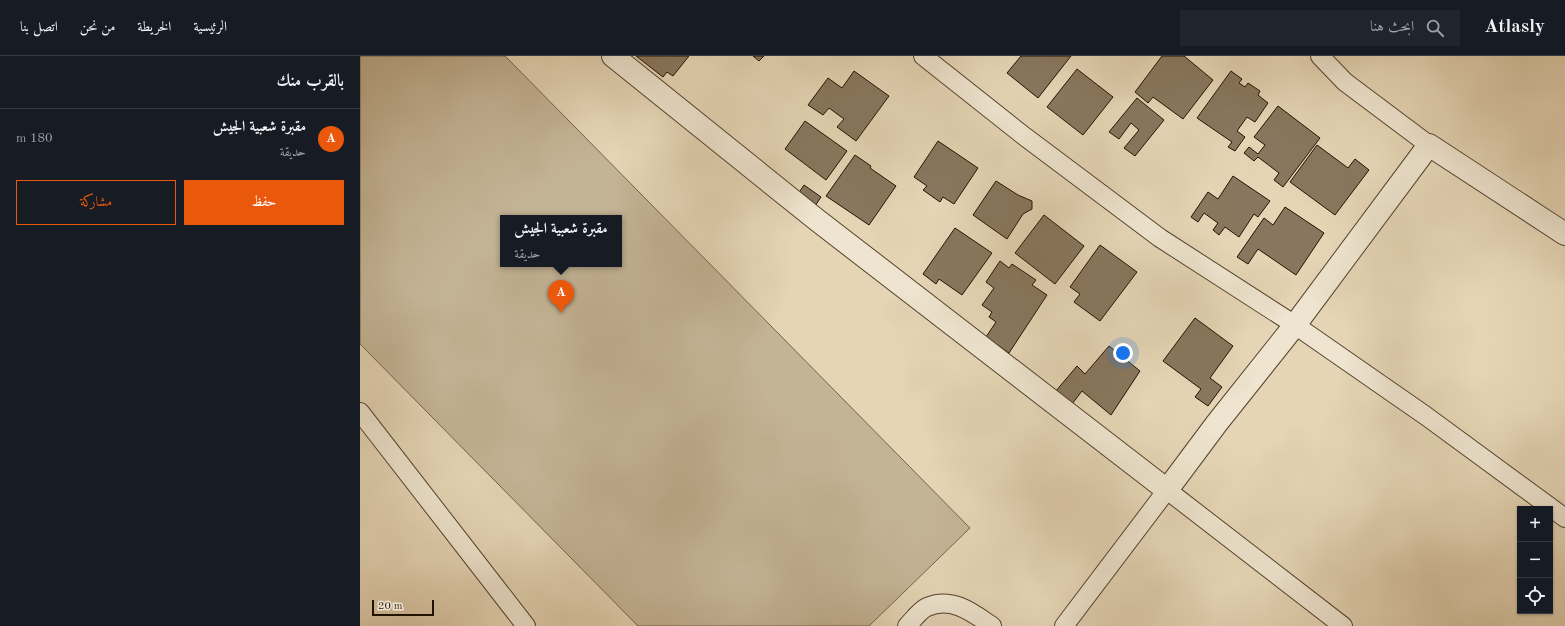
<!DOCTYPE html>
<html lang="ar">
<meta charset="utf-8">
<style>
body{margin:0;font-family:"Old Standard TT",Amiri,serif;background:#20242c;color:#f1f3f6;direction:rtl}
.controls{position:absolute;right:12px;bottom:12px;display:grid;overflow:hidden;border-radius:0px;box-shadow:0 1px 3px #0004}
.controls button{width:36px;height:36px;display:grid;place-items:center;padding:0;border:0;border-bottom:1px solid #363941;background:#171b24;color:#f1f3f6;font:20px sans-serif}
.scale{position:absolute;left:12px;bottom:10px;width:62px;box-sizing:border-box;padding-left:4px;border:2px solid #241200;border-top:0;font-size:11px;line-height:14px;white-space:nowrap;color:#241200;-webkit-text-stroke:3px #eee4cf;paint-order:stroke}
.you{position:absolute;left:763px;top:297px;width:14px;height:14px;margin:-10px;border:3px solid #fff;border-radius:50%;background:#1a73e8;box-shadow:0 0 0 6px #1a73e833}
.badge{display:grid;place-items:center;width:26px;height:26px;border-radius:50%;background:#ea580c;color:#fff;font-size:13px;font-weight:700}
.pin{position:absolute;translate:-50% -33px;filter:drop-shadow(0 1px 2px #0008)}
.pin::after{content:'';position:absolute;top:21px;width:14px;height:12px;background:inherit;clip-path:polygon(0 0,100% 0,50% 100%)}
.popup{position:absolute;left:140px;top:159px;width:122px;height:52px;box-sizing:border-box;display:grid;place-content:center;border-radius:0px;background:#171b24;filter:drop-shadow(0 1px 3px #0005);font-size:13px;white-space:nowrap;color:#9ea1a6}
.popup b{font-size:15px;color:#f1f3f6}
.popup::after{content:'';position:absolute;left:50%;top:100%;margin-left:-8px;border:8px solid transparent;border-top-color:#171b24}
.list{margin:0;padding:0;list-style:none}
h2{display:flex;justify-content:space-between;align-items:center;height:52px;margin:0;padding:0 16px;font-size:17px}
h2 small{font-size:13px;font-weight:400;color:#9ea1a6}
.list li{display:grid;grid-template-columns:26px 1fr auto;gap:12px;align-items:center;box-sizing:border-box;height:60px;padding:0 16px;border-top:1px solid #363941}
.list b{display:block;font-size:15px;white-space:nowrap}
.list p{margin:0;font-size:13px;white-space:nowrap;color:#9ea1a6}
.list em{font-size:13px;font-style:normal;color:#9ea1a6}
.actions{display:flex;gap:8px;padding:12px 16px}
.actions a{flex:1;padding:9px 0;border:1px solid #ea580c;border-radius:0px;text-align:center;font-size:14px;color:#ea580c}
.actions .main{background:#ea580c;color:#fff}
.icon{flex:none;width:22px;height:22px;fill:none;stroke:currentColor;stroke-width:2;stroke-linecap:round;stroke-linejoin:round}
.map{position:relative;flex:none;width:1205px;height:570px;overflow:hidden;direction:ltr}
header{display:flex;align-items:center;gap:24px;box-sizing:border-box;height:56px;padding:0 20px;background:#171b24;border-bottom:1px solid #363941}
header strong{font-size:19px}
nav{display:flex;gap:22px;margin-inline-start:auto;font-size:14px}
.search{width:280px;height:36px;background:#20242c;display:flex;align-items:center;gap:10px;box-sizing:border-box;padding:0 14px;border-radius:0px;color:#9ea1a6;font-size:15px}
main{display:flex}
aside{flex:1;background:#171b24}
.map>svg:first-child{display:block}
</style>
<header>
<strong>Atlasly</strong>
<div class="search"><svg class="icon" aria-label="search" viewBox="0 0 24 24"><circle cx="10" cy="10" r="6"/><path d="M15 15l6 6"/></svg>ابحث هنا</div>
<nav><a>الرئيسية</a><a>الخريطة</a><a>من نحن</a><a>اتصل بنا</a></nav>
</header>
<main>
<div class="map">
<svg width="1205" height="570" viewBox="0 0 1205 570">
<rect width="100%" height="100%" fill="#e5d5b5"/>
<filter id="stains"><feTurbulence type="fractalNoise" baseFrequency=".005" numOctaves="4"/><feColorMatrix values="0 0 0 0 .2 0 0 0 0 .09 0 0 0 0 .02 0 0 0 .5 -.17"/></filter>
<radialGradient id="worn" r=".72"><stop offset=".6" stop-color="#630" stop-opacity="0"/><stop offset="1" stop-color="#630" stop-opacity=".3"/></radialGradient>
<path fill="#c4b496" stroke="#74634b" fill-rule="evenodd" d="M 0,0 L 145,0 L 610,472 L 509,570 L 278,570 L 0,288 ZM 143,162 L 259,162 L 259,208 L 143,208 Z"/>
<path fill="#88775e" stroke="#241200" d="M 276,0 L 329,0 L 313,20 L 307,16 L 303,21 Z
M 393,0 L 404,0 L 399,5 Z
M 661,0 L 711,0 L 678,42 L 647,17 Z
M 802,0 L 824,0 L 853,24 L 823,63 L 793,41 L 788,47 L 775,36 Z
M 717,13 L 753,41 L 723,79 L 687,51 Z
M 494,15 L 529,40 L 496,85 L 477,71 L 484,63 L 469,52 L 463,59 L 448,49 L 468,22 L 482,32 Z
M 871,15 L 882,23 L 879,27 L 885,31 L 888,27 L 900,35 L 898,39 L 908,47 L 895,66 L 887,61 L 877,75 L 885,81 L 875,95 L 868,91 L 872,86 L 837,62 Z
M 777,42 L 804,64 L 775,100 L 764,92 L 779,74 L 771,67 L 759,83 L 749,76 Z
M 918,50 L 960,82 L 923,131 L 914,124 L 919,117 L 898,101 L 894,105 L 884,97 L 889,91 L 898,98 L 905,89 L 894,81 Z
M 445,65 L 487,95 L 466,124 L 425,93 Z
M 578,85 L 618,112 L 594,148 L 583,141 L 580,146 L 563,134 L 567,130 L 554,121 Z
M 957,89 L 988,112 L 995,103 L 1009,114 L 975,159 L 930,126 Z
M 495,99 L 511,110 L 510,112 L 536,130 L 509,169 L 466,140 Z
M 873,120 L 910,145 L 898,161 L 894,158 L 879,181 L 865,171 L 859,179 L 853,174 L 858,167 L 844,157 L 838,166 L 831,161 L 848,136 L 858,143 Z
M 636,125 L 658,139 L 672,145 L 672,153 L 663,158 L 647,183 L 613,159 Z
M 444,129 L 461,141 L 453,153 L 436,141 Z
M 925,151 L 964,177 L 936,219 L 898,193 L 888,208 L 877,201 L 904,162 L 913,169 Z
M 684,159 L 724,190 L 695,228 L 655,197 Z
M 595,172 L 632,197 L 602,239 L 579,223 L 576,228 L 563,218 Z
M 740,189 L 777,216 L 740,265 L 714,246 L 720,238 L 710,231 Z
M 640,205 L 649,212 L 652,208 L 676,224 L 672,229 L 687,239 L 649,297 L 626,281 L 636,266 L 629,261 L 632,256 L 622,249 L 634,232 L 626,226 Z
M 835,262 L 873,290 L 850,322 L 862,331 L 848,350 L 835,341 L 841,333 L 803,305 Z
M 749,290 L 780,315 L 751,359 L 722,335 L 712,348 L 695,336 L 717,310 L 725,318 Z"/>
<g fill="none" stroke-linecap="round" stroke-linejoin="round">
<defs>
<path id="minor" d="M 563,0 L 664,80 L 800,182 L 935,269 L 1066,360 L 1205,462
M 960,0 L 985,26 L 1069,89
M 0,356 L 166,570
M 547,570 C 553,564 560,554 567,551 C 592,540 613,557 632,570
M 704,570 L 807,434 L 983,570"/>
<path id="tertiary" d="M 253,0 L 457,164 L 807,434 L 857,367 L 935,269 L 1069,89 L 1205,178"/>
</defs>
<use href="#minor" stroke="#54432d" stroke-width="20"/>
<use href="#tertiary" stroke="#54432d" stroke-width="24"/>
<use href="#minor" stroke="#eee4cf" stroke-width="18"/>
<use href="#tertiary" stroke="#eee4cf" stroke-width="22"/>
</g>
<rect width="100%" height="100%" filter="url(#stains)"/>
<rect width="100%" height="100%" fill="url(#worn)"/>
</svg>
<div class="controls">
<button>+</button>
<button>−</button>
<button><svg class="icon" aria-label="locate" viewBox="0 0 24 24"><circle cx="12" cy="12" r="6"/><path d="M12 2v4M12 18v4M2 12h4M18 12h4"/></svg></button>
</div>
<div class="scale">20 m</div>
<div class="you"></div>
<div class="pin badge" style="left:201px;top:257px">A</div>
<div class="popup"><b>مقبرة شعبية الجيش</b>حديقة</div>
</div>
<aside>
<h2>بالقرب منك<small></small></h2>
<ul class="list">
<li><span class="badge">A</span><div><b>مقبرة شعبية الجيش</b><p>حديقة</p></div><em>180 m</em></li>
</ul>
<div class="actions"><a class="main">حفظ</a><a>مشاركة</a></div>
</aside>
</main>
